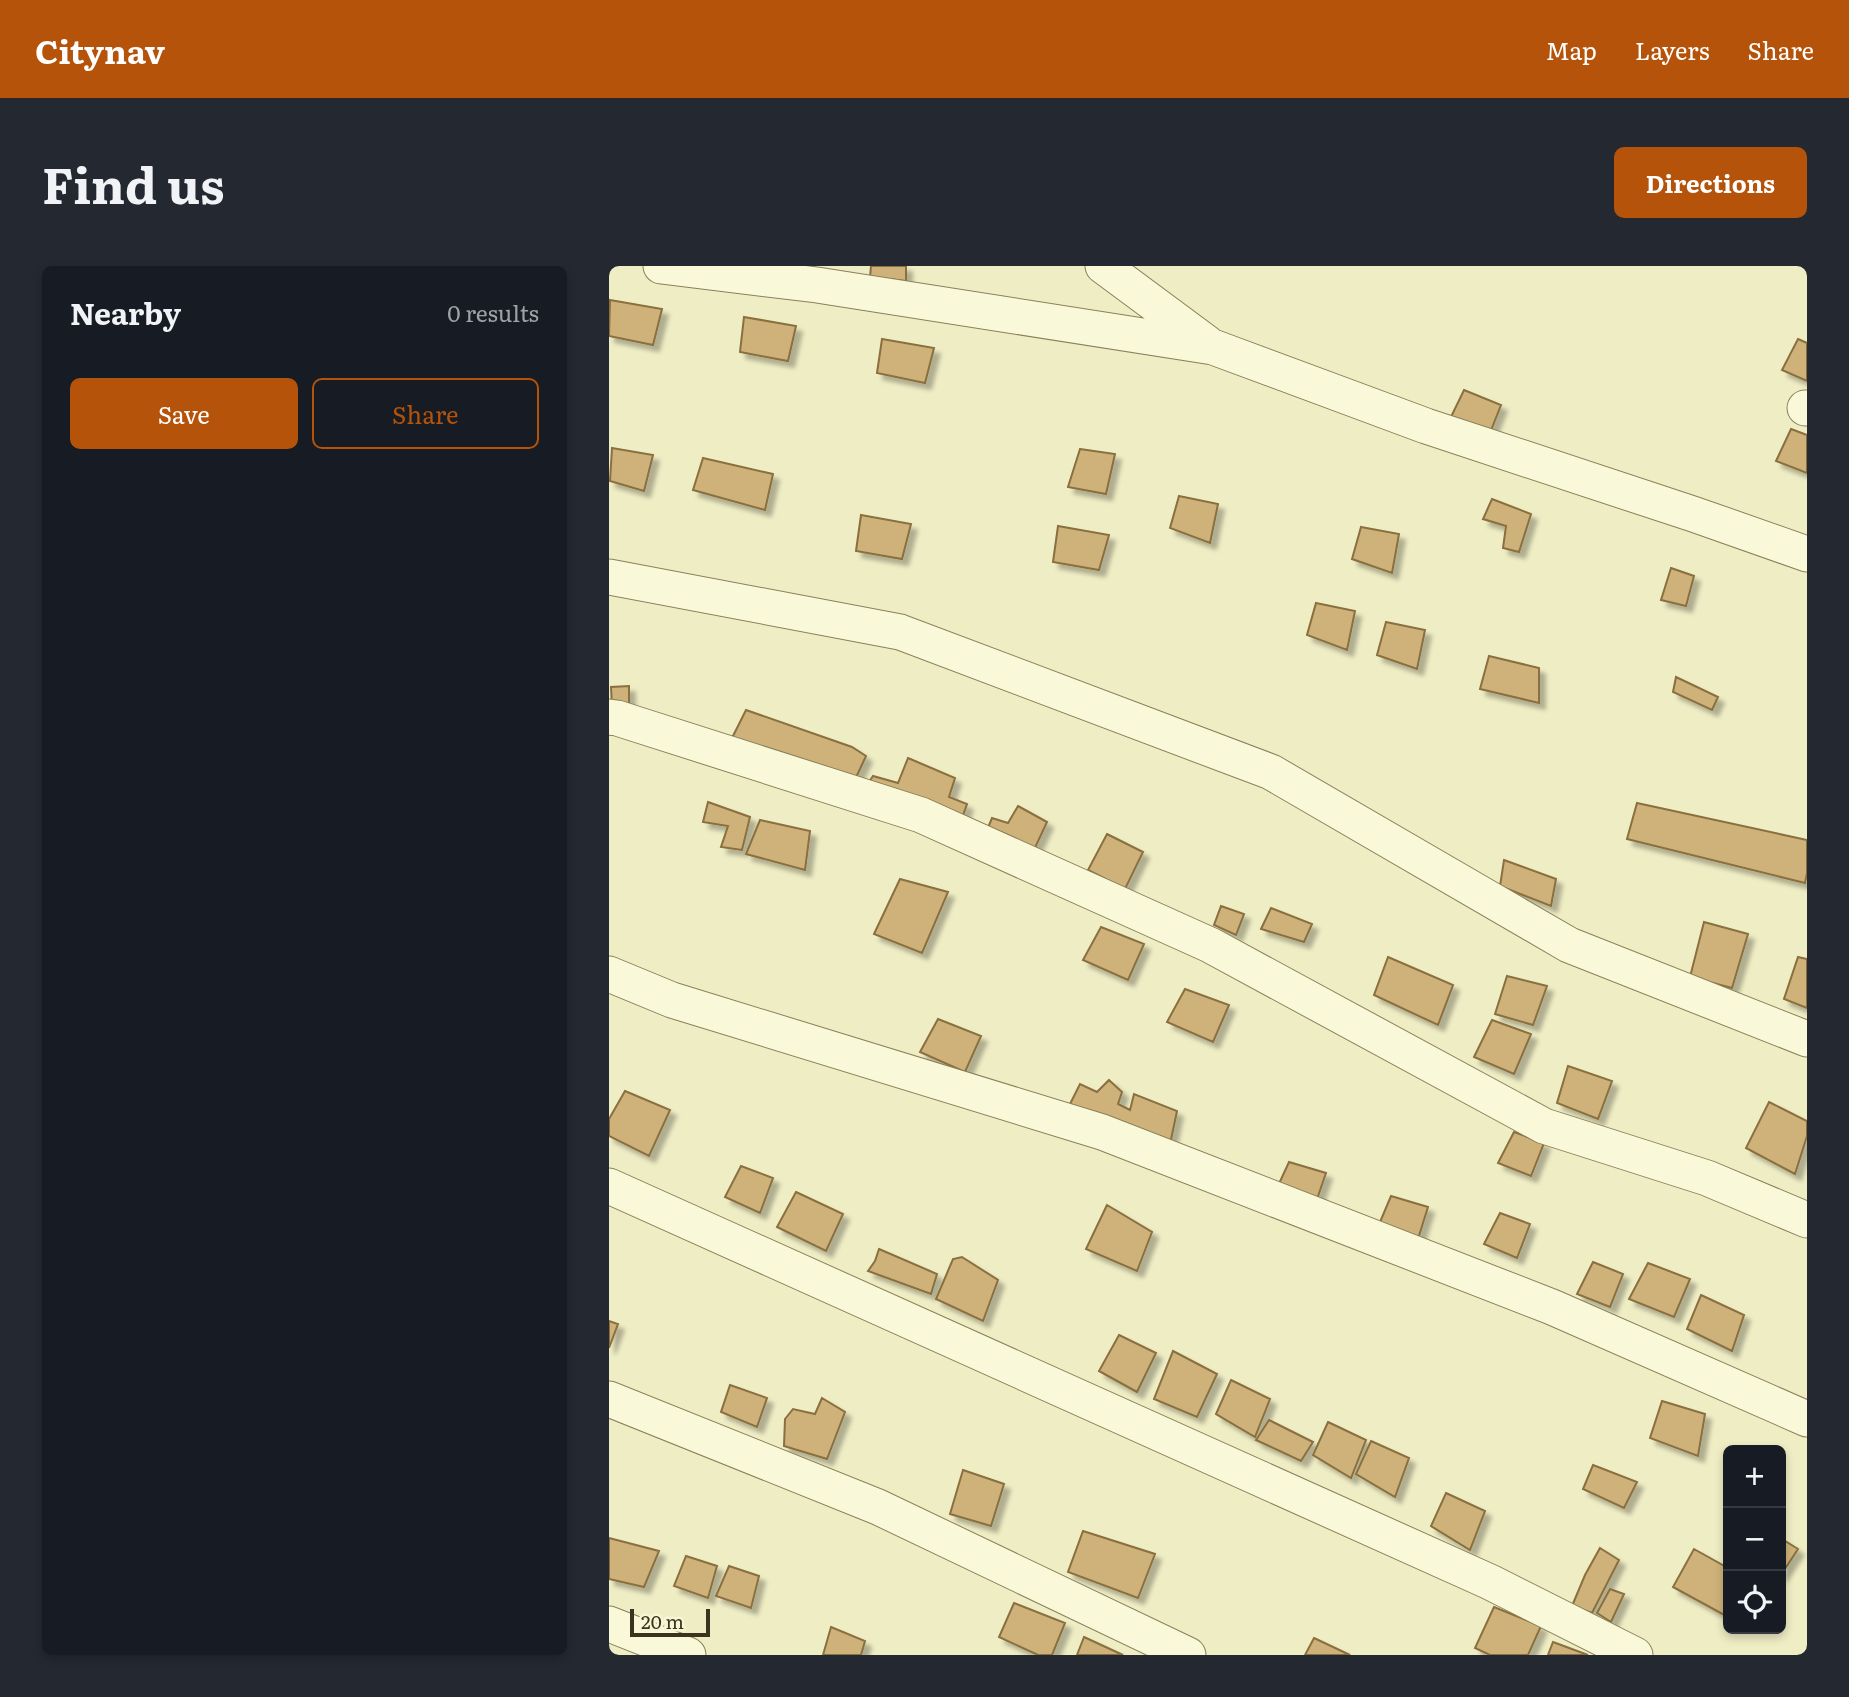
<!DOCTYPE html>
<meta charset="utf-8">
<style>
body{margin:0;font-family:Literata,serif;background:#242831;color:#f1f3f6}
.controls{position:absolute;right:21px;bottom:21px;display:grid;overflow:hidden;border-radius:10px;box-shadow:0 4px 10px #0003}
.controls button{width:63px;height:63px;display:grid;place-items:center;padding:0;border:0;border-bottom:2px solid #363941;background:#171b24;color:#f1f3f6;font:35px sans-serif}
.scale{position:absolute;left:21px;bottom:18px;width:80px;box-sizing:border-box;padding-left:7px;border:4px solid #3a331e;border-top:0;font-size:19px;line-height:24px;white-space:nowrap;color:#3a331e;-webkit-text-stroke:5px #f6f5d4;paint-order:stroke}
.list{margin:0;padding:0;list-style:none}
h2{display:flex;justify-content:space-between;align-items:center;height:91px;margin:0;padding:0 28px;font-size:30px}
h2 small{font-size:23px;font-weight:400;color:#9ea1a6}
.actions{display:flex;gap:14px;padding:21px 28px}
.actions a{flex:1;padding:16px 0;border:2px solid #b45309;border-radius:10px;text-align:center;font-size:24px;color:#b45309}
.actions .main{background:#b45309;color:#fff}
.icon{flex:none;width:38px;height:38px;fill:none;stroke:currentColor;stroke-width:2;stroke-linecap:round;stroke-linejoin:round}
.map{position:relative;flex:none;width:1198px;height:1389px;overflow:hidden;border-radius:10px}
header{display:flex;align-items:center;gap:42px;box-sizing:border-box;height:98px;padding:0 35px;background:#b45309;color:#fff}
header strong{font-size:33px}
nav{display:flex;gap:38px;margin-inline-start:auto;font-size:24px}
.intro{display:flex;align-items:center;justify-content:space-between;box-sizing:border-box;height:168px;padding:0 42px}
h1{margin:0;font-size:49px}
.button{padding:18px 32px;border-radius:10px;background:#b45309;color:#fff;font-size:24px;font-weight:700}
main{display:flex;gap:42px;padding:0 42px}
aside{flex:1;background:#171b24;border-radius:10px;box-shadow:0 4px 10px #0003}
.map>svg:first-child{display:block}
</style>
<header>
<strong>Citynav</strong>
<nav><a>Map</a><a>Layers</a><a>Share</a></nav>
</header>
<div class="intro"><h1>Find us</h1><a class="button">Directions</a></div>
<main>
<aside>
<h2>Nearby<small>0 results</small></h2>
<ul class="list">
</ul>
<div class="actions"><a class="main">Save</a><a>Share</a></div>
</aside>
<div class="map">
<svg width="1198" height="1389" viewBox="0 0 1198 1389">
<defs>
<filter id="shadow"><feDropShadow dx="6" dy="6" stdDeviation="2" flood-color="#0004"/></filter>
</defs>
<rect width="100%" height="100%" fill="#efedc4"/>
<path fill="#ceb279" stroke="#8a6f3f" stroke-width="2" filter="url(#shadow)" d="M 262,0 L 297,0 L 297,15 L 261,11 Z
M 1,34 L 53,43 L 44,79 L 0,70 Z
M 135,51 L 187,60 L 179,95 L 131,86 Z
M 273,73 L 325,82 L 316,117 L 268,107 Z
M 1189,73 L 1198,77 L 1198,115 L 1173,104 Z
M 855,124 L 892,139 L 879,172 L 840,155 Z
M 1182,163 L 1198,169 L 1198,207 L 1167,195 Z
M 3,182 L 44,189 L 35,225 L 1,215 Z
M 471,183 L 506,188 L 497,228 L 459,221 Z
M 94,192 L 164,208 L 156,244 L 84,224 Z
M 570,230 L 609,238 L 601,277 L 561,262 Z
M 883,233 L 922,248 L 910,286 L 894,282 L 897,260 L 874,253 Z
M 252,249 L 302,258 L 293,293 L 247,285 Z
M 449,260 L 500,269 L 490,304 L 444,296 Z
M 752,261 L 790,268 L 783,307 L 743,293 Z
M 1062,302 L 1085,310 L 1077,340 L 1052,334 Z
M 707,337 L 746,345 L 738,384 L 698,369 Z
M 777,356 L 816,364 L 808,403 L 768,389 Z
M 880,390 L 930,402 L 930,437 L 871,423 Z
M 1067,411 L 1109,431 L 1103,444 L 1064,426 Z
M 20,420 L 20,441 L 3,441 L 2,421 Z
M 137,444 L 243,481 L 257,490 L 244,518 L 120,478 Z
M 299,492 L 346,512 L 340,531 L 358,538 L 352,555 L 256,522 L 264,510 L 289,517 Z
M 99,536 L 141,551 L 133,584 L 112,581 L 119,560 L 94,556 Z
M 1028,537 L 1198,574 L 1198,607 L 1196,617 L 1018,573 Z
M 409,540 L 438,556 L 425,584 L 378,564 L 383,552 L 399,557 Z
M 151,554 L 201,565 L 196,604 L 137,588 Z
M 498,568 L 534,586 L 516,623 L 479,604 Z
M 895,594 L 947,613 L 942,640 L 891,620 Z
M 291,613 L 339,626 L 313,687 L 265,668 Z
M 612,640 L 635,648 L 627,669 L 605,659 Z
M 662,642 L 703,658 L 695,676 L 652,663 Z
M 1095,656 L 1139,668 L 1123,722 L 1081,711 Z
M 492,661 L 535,678 L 519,714 L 474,694 Z
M 779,691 L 844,719 L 829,759 L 765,729 Z
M 1189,691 L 1198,693 L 1198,742 L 1175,733 Z
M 898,710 L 938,720 L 924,759 L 886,748 Z
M 576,723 L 620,739 L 604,776 L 558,756 Z
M 329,753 L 372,770 L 356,806 L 311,786 Z
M 883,754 L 922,768 L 905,808 L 865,791 Z
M 959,800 L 1003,815 L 989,853 L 948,837 Z
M 500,814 L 513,826 L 509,838 L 521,844 L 525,828 L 568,845 L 560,883 L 460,840 L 471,818 L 488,826 Z
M 16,825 L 61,844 L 40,890 L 0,870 L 0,853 Z
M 1160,836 L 1198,855 L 1198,870 L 1186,908 L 1137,882 Z
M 905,866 L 935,877 L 922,910 L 889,897 Z
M 680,896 L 717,907 L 706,939 L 668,922 Z
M 132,900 L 164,912 L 151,947 L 116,931 Z
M 187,926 L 234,948 L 217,985 L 168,961 Z
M 782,930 L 819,941 L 809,973 L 771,956 Z
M 498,939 L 543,966 L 528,1005 L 477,983 Z
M 891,947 L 921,958 L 908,992 L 875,978 Z
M 270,983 L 328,1008 L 322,1028 L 259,1005 L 266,995 Z
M 353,991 L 389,1014 L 374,1055 L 327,1033 L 344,993 Z
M 984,996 L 1014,1008 L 1001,1041 L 968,1028 Z
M 1039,997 L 1081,1013 L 1065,1051 L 1020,1033 Z
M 1092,1029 L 1135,1049 L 1123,1085 L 1078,1063 Z
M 0,1055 L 9,1058 L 0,1082 Z
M 510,1069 L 547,1087 L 528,1126 L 490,1105 Z
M 564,1085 L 608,1108 L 588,1151 L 545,1133 Z
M 622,1114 L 661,1133 L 646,1171 L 607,1148 Z
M 121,1119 L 158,1132 L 148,1161 L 112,1146 Z
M 213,1132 L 236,1146 L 218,1193 L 175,1180 L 176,1153 L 184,1143 L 206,1148 Z
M 1053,1135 L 1096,1148 L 1089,1190 L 1041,1172 Z
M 660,1154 L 704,1176 L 692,1195 L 647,1174 Z
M 719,1156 L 757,1174 L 742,1212 L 704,1189 Z
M 762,1175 L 800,1192 L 786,1231 L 747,1208 Z
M 984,1199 L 1028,1216 L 1015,1242 L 974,1223 Z
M 354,1204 L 395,1218 L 382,1260 L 341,1248 Z
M 837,1227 L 876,1245 L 861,1284 L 822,1260 Z
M 474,1265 L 546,1288 L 529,1332 L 459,1306 Z
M 0,1272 L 50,1285 L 35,1321 L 0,1313 Z
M 1173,1273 L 1189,1283 L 1172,1309 L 1172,1275 Z
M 991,1282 L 1010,1294 L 983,1347 L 963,1340 L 976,1309 Z
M 1085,1283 L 1119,1302 L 1119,1351 L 1064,1321 Z
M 77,1290 L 108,1300 L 99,1332 L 65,1320 Z
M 120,1300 L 150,1310 L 142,1342 L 107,1330 Z
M 1001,1323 L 1015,1328 L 1002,1356 L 988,1347 Z
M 405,1337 L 456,1357 L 443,1389 L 429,1389 L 390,1371 Z
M 885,1341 L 932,1360 L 919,1389 L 881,1389 L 866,1382 Z
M 222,1361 L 256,1375 L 252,1389 L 214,1389 Z
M 475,1371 L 514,1389 L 468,1389 Z
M 705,1372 L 741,1389 L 696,1389 Z
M 944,1376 L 979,1389 L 939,1389 Z"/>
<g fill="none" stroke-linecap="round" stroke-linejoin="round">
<defs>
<path id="minor" d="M 52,0 L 208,19 L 604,81 L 817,160 L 1084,248 L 1198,288
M 494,0 L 598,77
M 1196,142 L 1198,142
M 0,311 L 291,366 L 662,506 L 960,679 L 1198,773
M 0,451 L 8,452 L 312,549 L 601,679 L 935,860 L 1098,912 L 1198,954
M 0,708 L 63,734 L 493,866 L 943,1041 L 1198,1153
M 0,920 L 881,1316 L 1026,1389
M 0,1133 L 269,1241 L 579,1389
M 0,1358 L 79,1389"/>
</defs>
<use href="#minor" stroke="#8a805a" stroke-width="37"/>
<use href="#minor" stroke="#f9f8d8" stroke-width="35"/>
</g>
</svg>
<div class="controls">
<button>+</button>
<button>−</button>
<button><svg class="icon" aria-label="locate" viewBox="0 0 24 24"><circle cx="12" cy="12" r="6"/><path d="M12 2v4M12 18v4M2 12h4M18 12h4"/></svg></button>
</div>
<div class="scale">20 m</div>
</div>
</main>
